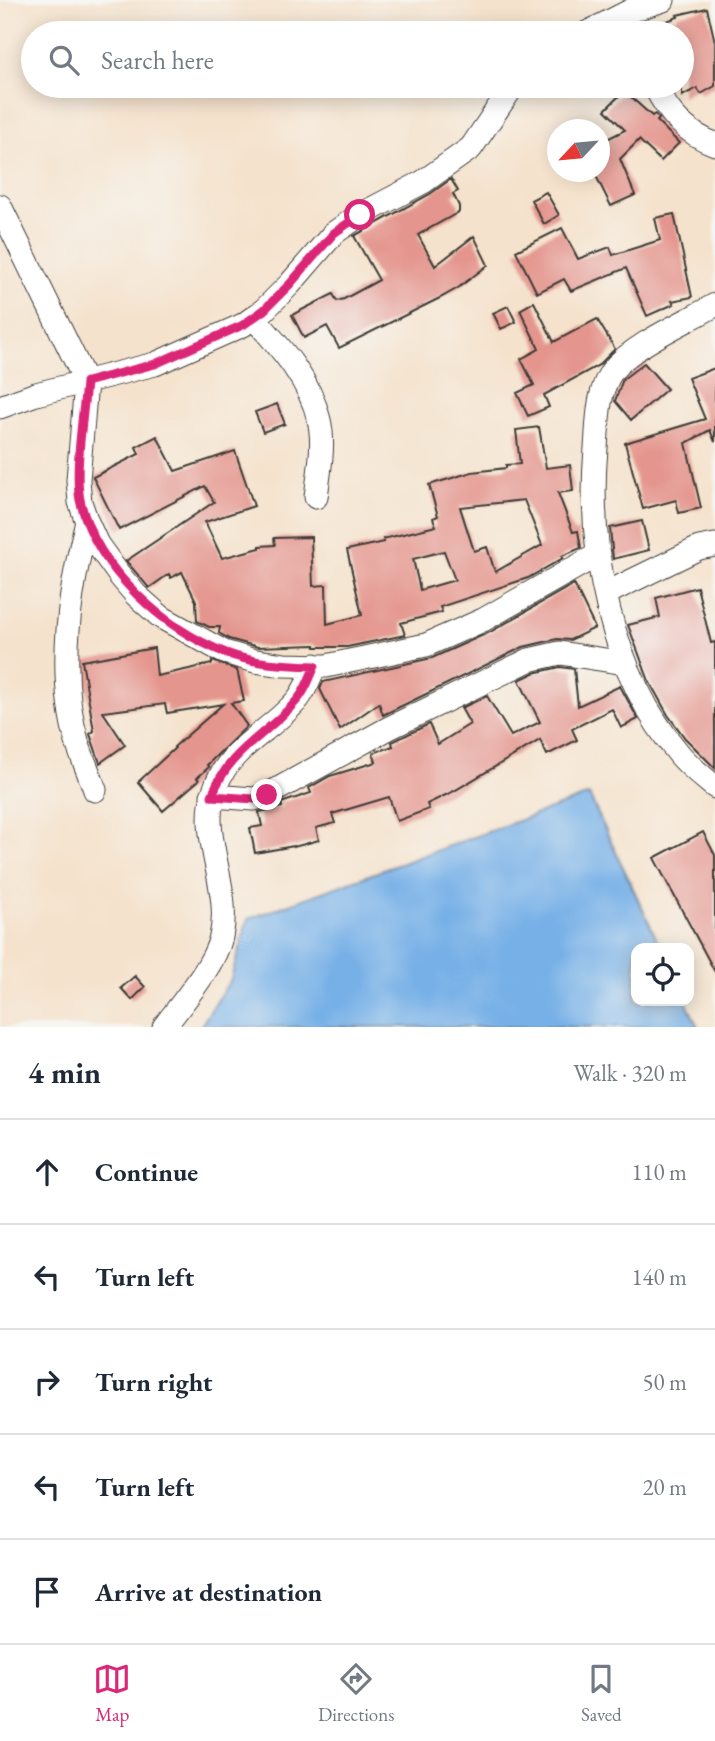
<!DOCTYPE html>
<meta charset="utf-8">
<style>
body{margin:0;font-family:"EB Garamond",serif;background:#f6f6f7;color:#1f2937}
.controls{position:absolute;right:21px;bottom:21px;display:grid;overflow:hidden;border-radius:14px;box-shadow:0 4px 18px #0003}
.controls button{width:63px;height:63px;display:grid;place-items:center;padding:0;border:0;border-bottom:2px solid #e0e1e3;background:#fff;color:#1f2937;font:35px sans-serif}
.compass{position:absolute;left:547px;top:119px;width:63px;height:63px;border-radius:50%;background:#fff;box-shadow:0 4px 18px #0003;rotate:244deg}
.stop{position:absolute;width:21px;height:21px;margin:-16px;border:5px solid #db2777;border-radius:50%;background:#fff}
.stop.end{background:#db2777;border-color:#fff;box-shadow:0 2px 7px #0008}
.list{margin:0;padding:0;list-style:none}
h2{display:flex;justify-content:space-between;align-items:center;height:91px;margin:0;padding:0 28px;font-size:30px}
h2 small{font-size:23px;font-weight:400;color:#747a83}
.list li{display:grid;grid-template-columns:46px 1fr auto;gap:21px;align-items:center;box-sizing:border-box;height:105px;padding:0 28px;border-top:2px solid #e0e1e3}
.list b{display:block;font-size:26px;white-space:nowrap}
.list em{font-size:23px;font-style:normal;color:#747a83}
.icon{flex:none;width:38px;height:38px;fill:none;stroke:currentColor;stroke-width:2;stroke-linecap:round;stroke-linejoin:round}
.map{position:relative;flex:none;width:715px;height:1027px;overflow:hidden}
.search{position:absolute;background:#fff;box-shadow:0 4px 18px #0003;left:21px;right:21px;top:21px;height:77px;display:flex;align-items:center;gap:18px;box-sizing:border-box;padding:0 24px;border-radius:38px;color:#747a83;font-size:26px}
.sheet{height:616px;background:#fff}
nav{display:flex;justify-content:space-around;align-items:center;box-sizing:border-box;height:98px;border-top:2px solid #e0e1e3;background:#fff;font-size:19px;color:#747a83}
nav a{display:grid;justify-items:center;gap:4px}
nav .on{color:#db2777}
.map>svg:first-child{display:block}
</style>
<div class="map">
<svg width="715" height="1027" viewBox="0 0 715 1027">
<rect width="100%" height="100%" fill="#f6f6f2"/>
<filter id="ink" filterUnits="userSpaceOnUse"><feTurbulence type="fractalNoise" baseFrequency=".0143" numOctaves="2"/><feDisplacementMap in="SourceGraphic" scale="14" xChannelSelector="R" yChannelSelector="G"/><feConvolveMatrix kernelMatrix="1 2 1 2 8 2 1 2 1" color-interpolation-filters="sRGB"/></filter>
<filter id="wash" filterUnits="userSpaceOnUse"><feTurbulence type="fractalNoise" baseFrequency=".00686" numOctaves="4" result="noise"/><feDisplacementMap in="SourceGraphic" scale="28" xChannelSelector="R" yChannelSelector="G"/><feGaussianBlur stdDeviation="1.57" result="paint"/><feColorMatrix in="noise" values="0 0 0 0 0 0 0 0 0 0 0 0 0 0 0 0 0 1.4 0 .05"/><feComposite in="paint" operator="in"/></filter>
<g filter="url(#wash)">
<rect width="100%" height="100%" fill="#f5e2cc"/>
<path fill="#77b0e7" stroke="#4a6682" stroke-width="2" d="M 589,795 L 661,948 L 636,948 L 636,1001 L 686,1001 L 698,1027 L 200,1027 L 231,979 L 248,919 Z"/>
<g id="blocks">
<path fill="#e4968e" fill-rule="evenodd" d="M 707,8 L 715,42 L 715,86 L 701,94 L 697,88 L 682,96 L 682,33 L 639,33 L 638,31 L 678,17 L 677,15 Z
M 624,91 L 652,116 L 655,114 L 659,119 L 657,121 L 679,143 L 661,161 L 639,140 L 620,159 L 635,195 L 611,206 L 594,172 L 599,172 L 599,143 L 625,130 L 605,110 Z
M 451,179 L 458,191 L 453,194 L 459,206 L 459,212 L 418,235 L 435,266 L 474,236 L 488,265 L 458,288 L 442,297 L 339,348 L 327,326 L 304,338 L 292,315 L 333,294 L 337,301 L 344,299 L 379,280 L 354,236 L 430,194 Z
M 546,192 L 559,215 L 544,224 L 531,200 Z
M 674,214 L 692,297 L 672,301 L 674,304 L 647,316 L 626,268 L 571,291 L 564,279 L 537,293 L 516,251 L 562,228 L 578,259 L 610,247 L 613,255 L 660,240 L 655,218 Z
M 534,302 L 554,342 L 597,319 L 615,349 L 599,365 L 544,395 L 549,407 L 528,416 L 517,393 L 534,385 L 521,359 L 539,349 L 520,310 Z
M 508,306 L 516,322 L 501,329 L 493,313 Z
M 644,363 L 667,389 L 631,420 L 615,401 L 623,379 Z
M 715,368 L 715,442 L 710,430 L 686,443 L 701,508 L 679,513 L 676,500 L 643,509 L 625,443 L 705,419 L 688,378 Z
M 277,404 L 285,424 L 263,432 L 255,412 Z
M 539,427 L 546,468 L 570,465 L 573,491 L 558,493 L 573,532 L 578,531 L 581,548 L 562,556 L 563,558 L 528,578 L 440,607 L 442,612 L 401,623 L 405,635 L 347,647 L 315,647 L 315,645 L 258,647 L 229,639 L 219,633 L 220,627 L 209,627 L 197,621 L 196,601 L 182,572 L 171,578 L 169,574 L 149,588 L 126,561 L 214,502 L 205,486 L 119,530 L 93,477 L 139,454 L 136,447 L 157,436 L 175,471 L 235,451 L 254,506 L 205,522 L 222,558 L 260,548 L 260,546 L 275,545 L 274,538 L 311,537 L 313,586 L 326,585 L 327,624 L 362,615 L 347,550 L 384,542 L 383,539 L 436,526 L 433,518 L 438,516 L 429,485 L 472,472 L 506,468 L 506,465 L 520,464 L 516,430 ZM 524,500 L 542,545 L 495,572 L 487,547 L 474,551 L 460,507 ZM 444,551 L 455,580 L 420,590 L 413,559 Z
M 642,521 L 649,550 L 613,559 L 610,528 Z
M 574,584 L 595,628 L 570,640 L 557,639 L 523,647 L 383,715 L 379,703 L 340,730 L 320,689 L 323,682 L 432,658 L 490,632 Z
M 697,587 L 711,643 L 715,642 L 715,768 L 685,738 L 668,715 L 649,681 L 628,625 L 660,617 L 656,598 Z
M 154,648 L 157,676 L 212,664 L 212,661 L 237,670 L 244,701 L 231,703 L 247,726 L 207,765 L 209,767 L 197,778 L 199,780 L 163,811 L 138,782 L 175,748 L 174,747 L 223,704 L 167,713 L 165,704 L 103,712 L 125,745 L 100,763 L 90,734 L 94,731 L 82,661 Z
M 560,667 L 574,669 L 578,706 L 620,686 L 638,719 L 621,728 L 612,709 L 572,729 L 577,740 L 547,755 L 540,740 L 454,791 L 427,804 L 429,809 L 397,821 L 389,797 L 332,814 L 335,823 L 316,828 L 319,840 L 294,847 L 294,846 L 255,853 L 250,828 L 262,826 L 259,812 L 282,807 L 281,803 L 311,793 L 309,788 L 330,776 L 376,762 L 373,753 L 393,746 L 392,742 L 429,724 L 438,744 L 470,724 L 461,708 L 487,696 L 511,736 L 540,722 L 519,680 L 534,673 Z
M 703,832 L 715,855 L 715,972 L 654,858 Z
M 135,976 L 145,987 L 132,1000 L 121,988 Z"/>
</g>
</g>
<g filter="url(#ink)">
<use href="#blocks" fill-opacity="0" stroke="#3d3a36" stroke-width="2"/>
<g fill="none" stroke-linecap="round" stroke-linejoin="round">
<defs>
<path id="minor" d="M 587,33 L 632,10 L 663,0
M 655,86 C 667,112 687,134 715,144
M 0,206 L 86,382 L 78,480 L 80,502 L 87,522 L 97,544 L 120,576 L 136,595 L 161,617 L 224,652 L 255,661 L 284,665 L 326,666 L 426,645 L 483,620 L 599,554
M 715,305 C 686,322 632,345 612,371 C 597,392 598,424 596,448 C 587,552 611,674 680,755 C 690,767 703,777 715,787
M 254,318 C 280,347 310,380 319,420 C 325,444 319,472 316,497
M 0,407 L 36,394 L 155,364 L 243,325 L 264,310 L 290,284 L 334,233 L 360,215 L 423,182 L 471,148 L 513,86
M 87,522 C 69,591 57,675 78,745 C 83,760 90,775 95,790
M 607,593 L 699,548 L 715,545
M 212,796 L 254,799 L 267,795 L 389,728 L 529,660 L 560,653 L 625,663
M 164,1027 C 182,1003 214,966 221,937 C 233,885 195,833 217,783 C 233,745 273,730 298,699 C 306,689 310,677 315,665"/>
</defs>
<use href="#minor" stroke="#3d3a36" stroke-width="25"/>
<use href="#minor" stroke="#fff" stroke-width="23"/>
</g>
</g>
<g fill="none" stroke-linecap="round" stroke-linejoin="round" filter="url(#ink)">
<path stroke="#db2777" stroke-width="9" d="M 267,795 L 254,799 L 212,796 C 228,750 269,734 298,699 C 306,690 310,677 315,666 C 285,665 255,664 226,653 C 164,629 98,570 81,504 C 73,476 84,413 86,382 L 155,364 L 243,325 L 264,310 L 290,284 L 334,233 L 360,215"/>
</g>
</svg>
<div class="controls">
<button><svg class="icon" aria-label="locate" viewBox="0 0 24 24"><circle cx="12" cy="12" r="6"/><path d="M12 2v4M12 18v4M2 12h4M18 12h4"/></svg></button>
</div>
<svg class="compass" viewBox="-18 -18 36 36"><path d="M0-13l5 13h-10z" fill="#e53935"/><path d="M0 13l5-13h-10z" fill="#747a83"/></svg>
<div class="stop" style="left:360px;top:215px"></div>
<div class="stop end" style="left:267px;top:795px"></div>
<div class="search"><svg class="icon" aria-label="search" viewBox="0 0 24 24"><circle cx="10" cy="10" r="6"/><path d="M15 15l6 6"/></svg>Search here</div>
</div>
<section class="sheet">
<h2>4 min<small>Walk · 320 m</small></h2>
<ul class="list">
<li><svg class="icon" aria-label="ahead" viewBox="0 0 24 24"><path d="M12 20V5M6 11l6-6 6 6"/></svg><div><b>Continue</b></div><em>110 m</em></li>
<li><svg class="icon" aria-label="left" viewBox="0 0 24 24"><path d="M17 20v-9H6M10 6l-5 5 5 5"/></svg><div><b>Turn left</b></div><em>140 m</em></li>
<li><svg class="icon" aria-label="right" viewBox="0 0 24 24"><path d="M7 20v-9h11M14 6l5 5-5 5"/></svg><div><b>Turn right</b></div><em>50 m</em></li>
<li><svg class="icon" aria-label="left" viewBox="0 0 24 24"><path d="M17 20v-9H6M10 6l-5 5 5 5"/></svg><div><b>Turn left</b></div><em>20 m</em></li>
<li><svg class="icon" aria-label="arrive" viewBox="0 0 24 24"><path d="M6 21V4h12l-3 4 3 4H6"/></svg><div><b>Arrive at destination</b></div></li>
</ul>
</section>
<nav>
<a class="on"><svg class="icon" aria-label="map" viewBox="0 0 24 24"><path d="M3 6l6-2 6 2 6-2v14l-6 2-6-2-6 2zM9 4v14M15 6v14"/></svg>Map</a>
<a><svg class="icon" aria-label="directions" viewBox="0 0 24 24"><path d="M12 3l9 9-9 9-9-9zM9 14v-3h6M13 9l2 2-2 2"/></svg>Directions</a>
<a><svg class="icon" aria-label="saved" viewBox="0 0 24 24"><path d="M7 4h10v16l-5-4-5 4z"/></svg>Saved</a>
</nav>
